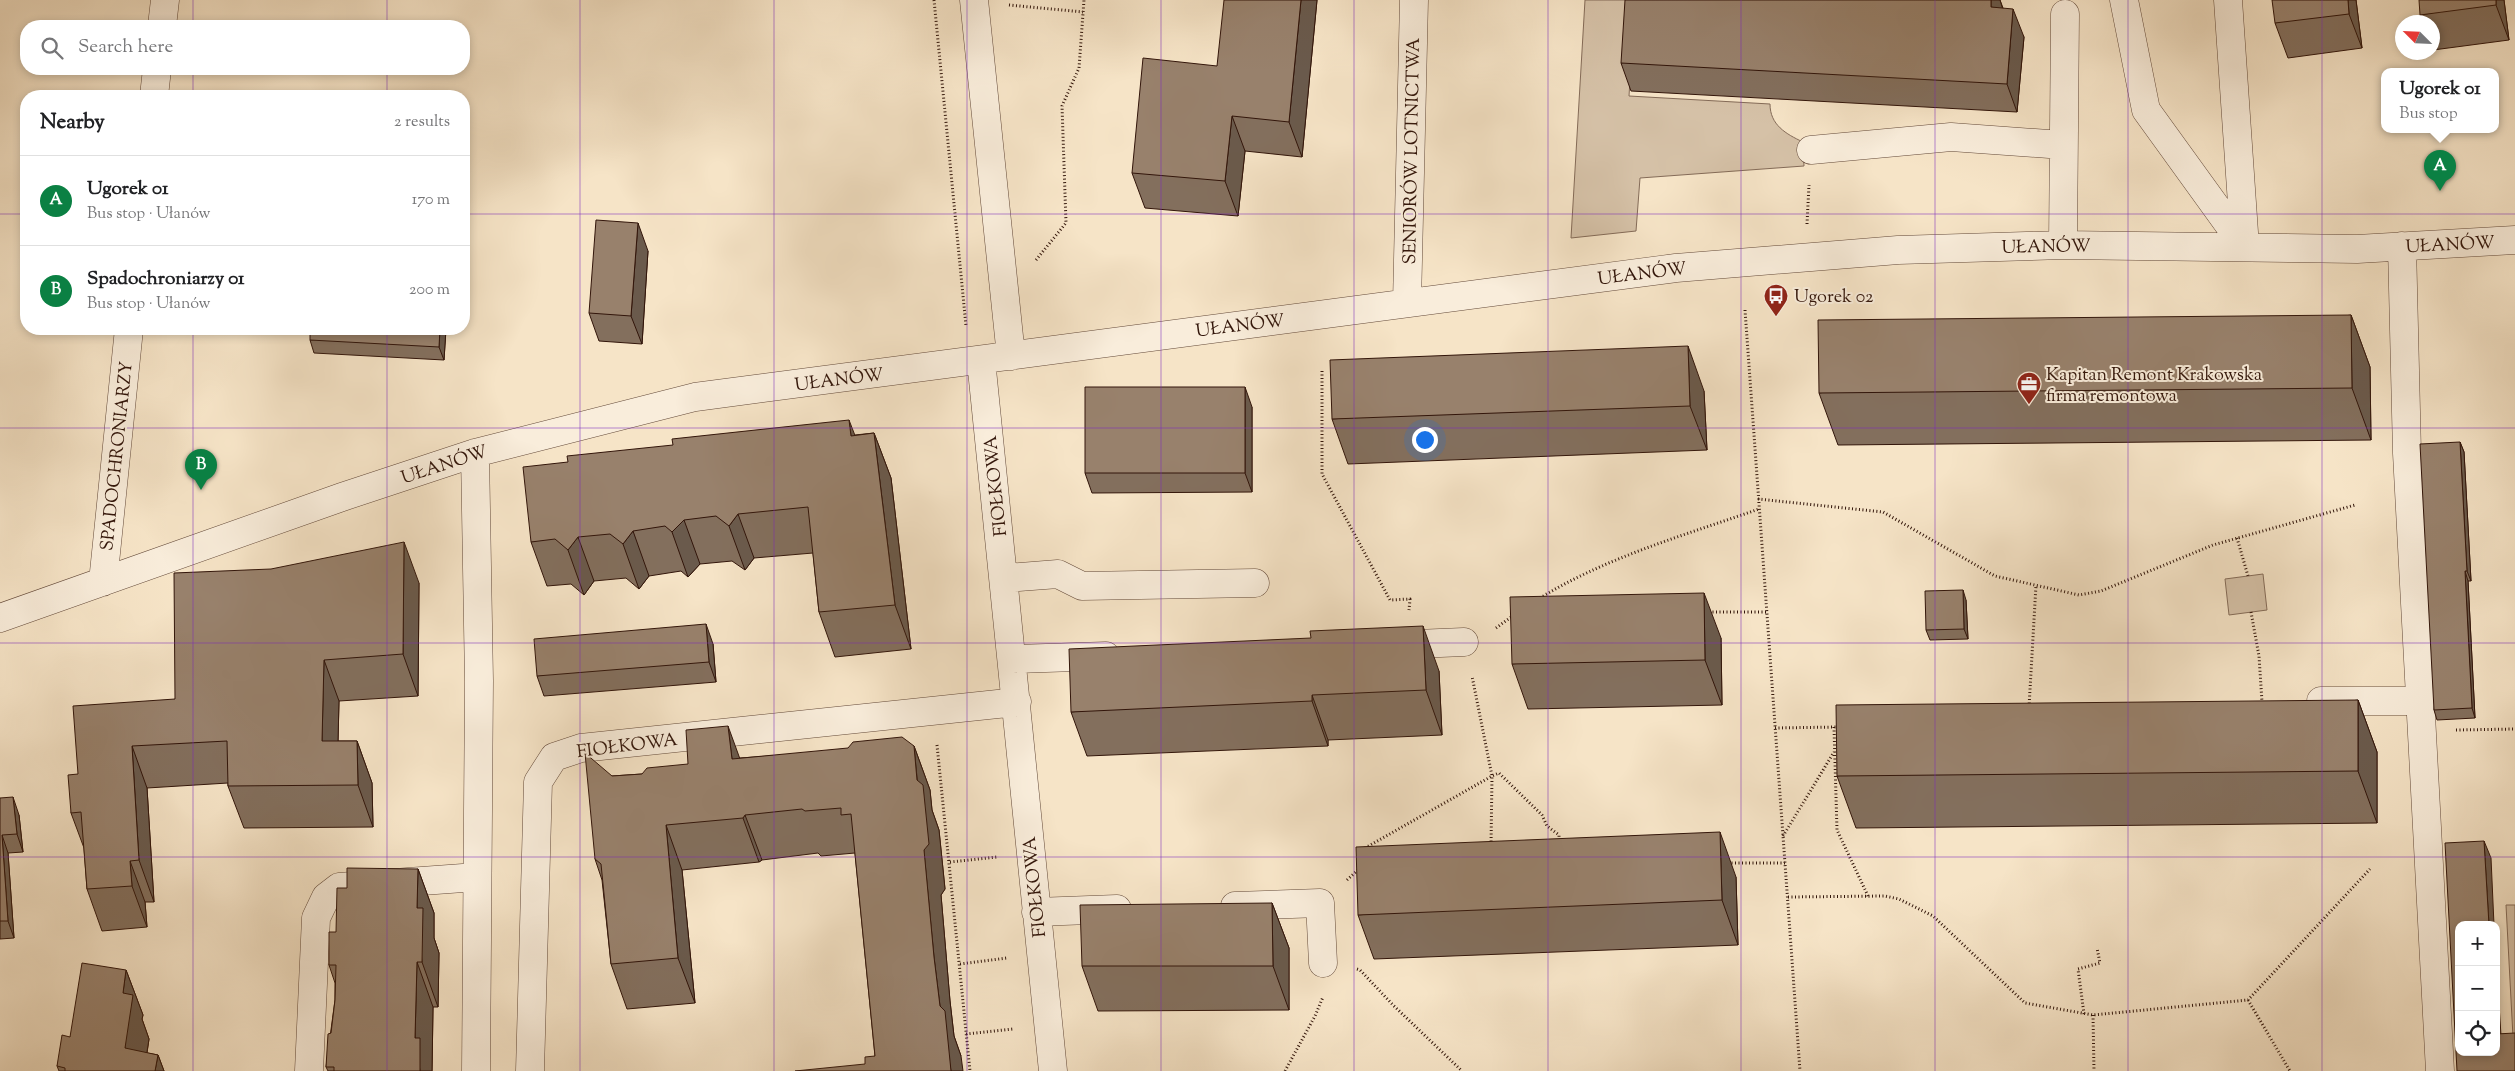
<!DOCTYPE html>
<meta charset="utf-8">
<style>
body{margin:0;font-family:"Sorts Mill Goudy",serif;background:#f2f2f2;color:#202124}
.controls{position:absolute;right:15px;bottom:15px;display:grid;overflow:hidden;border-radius:10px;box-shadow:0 2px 8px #0003}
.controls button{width:45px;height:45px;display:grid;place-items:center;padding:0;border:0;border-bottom:1px solid #e0e0e0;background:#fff;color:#202124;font:25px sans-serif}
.compass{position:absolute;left:2395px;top:15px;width:45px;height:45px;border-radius:50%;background:#fff;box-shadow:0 2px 8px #0003;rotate:294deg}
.you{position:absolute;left:1424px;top:439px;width:18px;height:18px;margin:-12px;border:4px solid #fff;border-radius:50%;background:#1a73e8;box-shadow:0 0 0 8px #1a73e833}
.badge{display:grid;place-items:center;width:32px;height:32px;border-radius:50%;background:#0b8043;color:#fff;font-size:16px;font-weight:700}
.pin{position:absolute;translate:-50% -41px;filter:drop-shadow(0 1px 2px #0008)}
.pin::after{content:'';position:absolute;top:26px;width:18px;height:15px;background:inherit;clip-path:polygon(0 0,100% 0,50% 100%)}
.popup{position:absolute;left:2381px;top:68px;width:118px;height:65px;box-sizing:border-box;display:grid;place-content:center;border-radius:10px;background:#fff;filter:drop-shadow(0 1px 4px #0005);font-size:16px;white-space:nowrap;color:#757577}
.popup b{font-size:19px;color:#202124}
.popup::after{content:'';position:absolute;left:50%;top:100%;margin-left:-10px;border:10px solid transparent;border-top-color:#fff}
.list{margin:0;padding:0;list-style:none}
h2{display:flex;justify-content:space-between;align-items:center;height:65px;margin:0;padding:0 20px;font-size:21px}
h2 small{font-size:16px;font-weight:400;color:#757577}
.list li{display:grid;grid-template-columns:32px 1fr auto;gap:15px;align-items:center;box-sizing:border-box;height:90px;padding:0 20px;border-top:1px solid #e0e0e0}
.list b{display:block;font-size:19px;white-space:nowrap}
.list p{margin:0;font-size:16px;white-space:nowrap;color:#757577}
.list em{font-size:16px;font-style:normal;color:#757577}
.icon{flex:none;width:28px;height:28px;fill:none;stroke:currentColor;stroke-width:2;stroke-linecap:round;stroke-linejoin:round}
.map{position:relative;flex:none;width:2515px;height:1071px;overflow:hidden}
.search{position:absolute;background:#fff;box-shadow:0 2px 8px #0003;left:20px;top:20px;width:450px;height:55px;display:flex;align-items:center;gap:12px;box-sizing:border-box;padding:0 18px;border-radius:20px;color:#757577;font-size:19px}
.panel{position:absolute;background:#fff;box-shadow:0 2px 8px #0003;left:20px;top:90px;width:450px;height:245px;border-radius:20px}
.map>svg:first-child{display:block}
</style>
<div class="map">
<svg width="2515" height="1071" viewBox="0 0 2515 1071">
<rect width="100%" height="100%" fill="#f6e4c7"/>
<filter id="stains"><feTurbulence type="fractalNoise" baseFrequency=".004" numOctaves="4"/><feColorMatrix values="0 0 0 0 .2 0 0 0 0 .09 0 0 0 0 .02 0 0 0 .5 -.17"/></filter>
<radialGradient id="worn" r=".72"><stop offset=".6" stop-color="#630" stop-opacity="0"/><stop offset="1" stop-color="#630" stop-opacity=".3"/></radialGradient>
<path fill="#d5c1a7" stroke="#846b58" d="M 1585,0 L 1635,0 L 1629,96 L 1770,104 C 1770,125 1786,134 1803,142 L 1804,166 L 1640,178 L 1636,231 L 1571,238 Z
M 2263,574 L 2267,610 L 2229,615 L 2225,579 Z
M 2506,905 L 2515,905 L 2515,1037 L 2513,1037 Z"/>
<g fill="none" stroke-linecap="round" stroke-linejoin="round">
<defs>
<path id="minor" d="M 974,0 L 1011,356
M 2124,0 L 2146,110 L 2245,247
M 2228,0 L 2245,247
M 162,26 L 165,0
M 154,96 L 157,69
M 1811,150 L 1951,137 L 2063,145
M 2063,245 L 2065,14
M 2402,246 L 2407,453 L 2440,1071
M 1407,303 L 1414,0
M 981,360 L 1053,1071
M 475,453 L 479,681 L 476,1071
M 1005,578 L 1058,574 L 1082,586 L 1255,583
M 103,582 L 129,329
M 0,618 L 342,497 L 475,453 L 695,397 L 1676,268 L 1898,250 L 2063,245 L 2357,249 L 2515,240
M 1392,645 L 1464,642
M 1013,659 L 1106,656
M 2321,701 L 2419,701
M 1235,906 L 1320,903 L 1323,963
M 1036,912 L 1117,909
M 309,1071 L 316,918 L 326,897 L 339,887 L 477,877
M 530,1071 L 538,782 L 554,757 L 581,748 L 1017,702"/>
</defs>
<use href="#minor" stroke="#634939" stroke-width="29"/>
<path stroke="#32150a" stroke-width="3" stroke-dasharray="1 2.5" stroke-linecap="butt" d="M 934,0 L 966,326
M 1009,5 L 1083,12
M 1807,224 L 1809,185
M 1036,260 L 1066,223 L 1062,106 L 1079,68 L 1084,0
M 1745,310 L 1800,1071
M 1322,371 L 1322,474 L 1390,600 L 1410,599 L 1409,610
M 1758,499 L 1883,512 L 1995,576 L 2079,595 L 2101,591 L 2213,545 L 2355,505
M 2237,538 L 2248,576
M 1540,598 C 1607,557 1685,535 1759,509
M 1709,612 L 1766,612
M 2251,612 L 2259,656 L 2262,702
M 1496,628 L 1514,615
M 2029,707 L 2036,585
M 1834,727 L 1837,830 L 1868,896
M 1775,728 L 1837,727
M 2456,730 L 2515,729
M 937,745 L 970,1071
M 1783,836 L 1834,752
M 1491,845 L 1492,776 L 1499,773 L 1542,815 L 1547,826 L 1559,835 L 1559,842
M 1365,848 L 1492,776 L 1472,676
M 950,862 L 997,857
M 1728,863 L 1785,863
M 1347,880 L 1359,869
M 1788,897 L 1885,896 L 1899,899 L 1933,916 L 2025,1003 L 2093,1015 L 2248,1000 L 2370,869
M 960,964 L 1007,958
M 1357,969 L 1360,970 L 1393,1005 L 1462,1071
M 2248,1000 L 2290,1071
M 2084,1014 L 2078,969 L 2100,963 L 2097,948
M 2093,1015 L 2094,1071
M 966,1034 L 1013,1029
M 1285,1071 L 1315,1016 L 1323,997"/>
<use href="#minor" stroke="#f9eddb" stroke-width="28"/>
</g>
<path fill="#836f5d" stroke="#32150a" d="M 1317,0 L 1302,157 L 1245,151 L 1238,216 L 1145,208 L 1132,173 L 1217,66 Z
M 2000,0 L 2003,8 L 2024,37 L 2017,112 L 1631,91 L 1621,63 Z
M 2356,0 L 2362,48 L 2288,58 L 2275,23 Z
M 2504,0 L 2509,40 L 2433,50 L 2432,22 L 2423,22 L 2420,15 Z
M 648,251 L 642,344 L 599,341 L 589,313 Z
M 2351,315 L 2370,367 L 2371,440 L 1838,445 L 1819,393 Z
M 446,329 L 444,360 L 314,353 L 310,340 Z
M 1704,391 L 1707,450 L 1348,464 L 1332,419 Z
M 1252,407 L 1252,492 L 1092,493 L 1085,473 Z
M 874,433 L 891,478 L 911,649 L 835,657 L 819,612 L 813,553 L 754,558 L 745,570 L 732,561 L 700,564 L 688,577 L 681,571 L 649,576 L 639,589 L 626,578 L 594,581 L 584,595 L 571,584 L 547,586 L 531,542 L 855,435 Z
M 2460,442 L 2464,452 L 2471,581 L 2468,581 L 2475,718 L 2437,720 L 2434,710 Z
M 419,583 L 418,696 L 339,701 L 338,741 L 357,741 L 372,783 L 373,827 L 244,828 L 228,786 L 228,783 L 147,788 L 154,902 L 145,902 L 147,927 L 102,931 L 87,889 L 84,848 L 71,813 L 78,774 L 175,699 Z
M 1966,600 L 1968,639 L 1930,640 L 1926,630 Z
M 1721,638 L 1722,705 L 1528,709 L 1512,664 Z
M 713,644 L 716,682 L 544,696 L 537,676 Z
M 1439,671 L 1442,735 L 1328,740 L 1328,746 L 1087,756 L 1071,712 Z
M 2358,700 L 2377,752 L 2377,823 L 1856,828 L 1837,776 Z
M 914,746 L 930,790 L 932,810 L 939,830 L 945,889 L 941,895 L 950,1001 L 954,1036 L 961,1056 L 865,1064 L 875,1056 L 855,853 L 821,856 L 818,853 L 762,860 L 759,862 L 682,870 L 695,1003 L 627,1009 L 611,964 L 602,880 L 595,859 L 612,776 L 642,774 L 740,758 Z
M 0,798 L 19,815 L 23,852 L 8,853 L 14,938 L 0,939 Z
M 418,869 L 434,913 L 434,938 L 439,953 L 438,1007 L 433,1007 L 432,1071 L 328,1071 L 326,1067 L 335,1000 L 335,983 L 329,965 L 347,888 Z
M 1736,877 L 1738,945 L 1374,959 L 1358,915 Z
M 1272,903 L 1289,948 L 1289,1010 L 1098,1011 L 1082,966 Z
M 126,970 L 143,1015 L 142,1019 L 149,1039 L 147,1053 L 158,1055 L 164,1071 L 59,1071 L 57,1066 L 70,1037 Z"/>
<path fill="#6a5a4c" stroke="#32150a" d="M 1301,0 L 1317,0 L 1302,157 L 1289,122 Z
M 1991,0 L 2000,0 L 2003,10 L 1991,7 Z
M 2348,0 L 2356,0 L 2362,48 L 2349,14 Z
M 2496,0 L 2504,0 L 2509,40 L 2496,5 Z
M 2013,9 L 2024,37 L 2017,112 L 2007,84 Z
M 1232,116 L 1245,151 L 1238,216 L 1225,181 Z
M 638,223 L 648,251 L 642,344 L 631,316 Z
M 2351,315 L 2370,367 L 2371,440 L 2352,388 Z
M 440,329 L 446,329 L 444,360 L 439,347 Z
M 1688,346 L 1704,391 L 1707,450 L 1690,406 Z
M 1245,387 L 1252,407 L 1252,492 L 1245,473 Z
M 849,420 L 866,464 L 851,436 Z
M 874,433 L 891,478 L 911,649 L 895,605 Z
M 2460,442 L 2464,452 L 2471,581 L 2467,571 Z
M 738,514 L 754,558 L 745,570 L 729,526 Z
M 684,520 L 700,564 L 688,577 L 672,532 Z
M 633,531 L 649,576 L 639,589 L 623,544 Z
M 578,537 L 594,581 L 584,595 L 568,550 Z
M 404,542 L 419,583 L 418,696 L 403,654 Z
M 2465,571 L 2468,581 L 2475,718 L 2472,708 Z
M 1963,590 L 1966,600 L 1968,639 L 1964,629 Z
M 1704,593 L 1721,638 L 1722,705 L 1705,660 Z
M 706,624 L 713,644 L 716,682 L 709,662 Z
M 1423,626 L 1439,671 L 1442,735 L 1426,690 Z
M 324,660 L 339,701 L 337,782 L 322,741 Z
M 1312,695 L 1328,740 L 1328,746 L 1312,701 Z
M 2358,700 L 2377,752 L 2377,823 L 2358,771 Z
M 728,726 L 744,770 L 732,759 Z
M 357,741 L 372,783 L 373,827 L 358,785 Z
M 132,746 L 147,788 L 154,902 L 139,860 Z
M 914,746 L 930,790 L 932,810 L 939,830 L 945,889 L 941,895 L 950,1001 L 954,1036 L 961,1056 L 963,1071 L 951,1071 L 940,1006 L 934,957 Z
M 13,797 L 19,815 L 23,852 L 17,834 Z
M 745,815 L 762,860 L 759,862 L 743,818 Z
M 666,825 L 682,870 L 695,1003 L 678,958 Z
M 1720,832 L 1736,877 L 1738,945 L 1722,900 Z
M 2,835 L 8,853 L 14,938 L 8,921 Z
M 2484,841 L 2491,858 L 2494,925 L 2489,925 Z
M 130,861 L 145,902 L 147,927 L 132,886 Z
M 418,869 L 434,913 L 434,938 L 439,953 L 438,1007 L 422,962 L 417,908 Z
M 1272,903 L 1289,948 L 1289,1010 L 1273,966 Z
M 2496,958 L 2502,1051 L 2496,1036 Z
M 417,962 L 433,1007 L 432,1071 L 420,1071 L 415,1038 Z
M 126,970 L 143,1015 L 142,1019 L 149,1039 L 144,1071 L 125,1048 L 123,993 Z
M 158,1055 L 164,1071 L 155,1071 Z"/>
<path fill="#98816c" stroke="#32150a" d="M 1224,0 L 1301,0 L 1289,122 L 1232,116 L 1225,181 L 1132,173 L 1143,58 L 1217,66 Z
M 1625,0 L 1991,0 L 1991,7 L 2013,9 L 2007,84 L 1621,63 Z
M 2272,0 L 2348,0 L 2349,14 L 2275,23 Z
M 2419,0 L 2496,0 L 2496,5 L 2420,15 Z
M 596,220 L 638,223 L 631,316 L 589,313 Z
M 2351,315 L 2352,388 L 1819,393 L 1818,320 Z
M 310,329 L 440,329 L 439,347 L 310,340 Z
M 1688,346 L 1690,406 L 1332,419 L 1330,360 Z
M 1085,387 L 1245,387 L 1245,473 L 1085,473 Z
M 849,420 L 851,436 L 874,433 L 895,605 L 819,612 L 808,507 L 738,514 L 729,526 L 716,516 L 684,520 L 672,532 L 665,526 L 633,531 L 623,544 L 610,534 L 578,537 L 568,550 L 555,539 L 531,542 L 523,467 L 568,462 L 567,456 L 673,445 L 672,439 Z
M 2460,442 L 2467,571 L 2465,571 L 2472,708 L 2434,710 L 2420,444 Z
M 404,542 L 403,654 L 324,660 L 322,741 L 357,741 L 358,785 L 228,786 L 227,741 L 132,746 L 139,860 L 130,861 L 132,886 L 87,889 L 81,812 L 71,813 L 68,775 L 78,774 L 73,706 L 175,699 L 174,573 L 271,569 Z
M 1963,590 L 1964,629 L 1926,630 L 1925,591 Z
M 1704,593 L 1705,660 L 1512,664 L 1510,597 Z
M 706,624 L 709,662 L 537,676 L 534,639 Z
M 1423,626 L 1426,690 L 1312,695 L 1312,701 L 1071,712 L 1069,649 L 1311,638 L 1310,631 Z
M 2358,700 L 2358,771 L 1837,776 L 1836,705 Z
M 728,726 L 732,759 L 848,748 L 853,742 L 902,737 L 914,746 L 917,780 L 923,785 L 929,844 L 924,850 L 934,957 L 940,1006 L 945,1011 L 951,1071 L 795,1071 L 865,1064 L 865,1057 L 875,1056 L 851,814 L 841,815 L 841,808 L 805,811 L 802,809 L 745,815 L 743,818 L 666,825 L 678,958 L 611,964 L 601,864 L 595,859 L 585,753 L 612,776 L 642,774 L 647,768 L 688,764 L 686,730 Z
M 13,797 L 17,834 L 2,835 L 8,921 L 0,921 L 0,798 Z
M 1720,832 L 1722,900 L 1358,915 L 1356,847 Z
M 2484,841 L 2489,925 L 2459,925 L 2459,1052 L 2496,1052 L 2496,1034 L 2515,1033 L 2515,1071 L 2457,1071 L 2445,843 Z
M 347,868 L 418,869 L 417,908 L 423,908 L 422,962 L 417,962 L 415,1038 L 420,1038 L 420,1071 L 334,1071 L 334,1067 L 326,1067 L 328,1034 L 331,1033 L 335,1000 L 336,965 L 329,965 L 329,932 L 336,932 L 337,888 L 347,888 Z
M 1272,903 L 1273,966 L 1082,966 L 1080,905 Z
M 82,963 L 126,970 L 123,993 L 133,995 L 125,1048 L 158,1055 L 155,1071 L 65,1071 L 65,1068 L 57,1066 L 62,1035 L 70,1037 Z"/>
<path fill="none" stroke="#7b2cbf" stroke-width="1" stroke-opacity="0.55" d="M 193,0 L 193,26M 387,0 L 387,26M 580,0 L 580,1071M 774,0 L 774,1071M 967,0 L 967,1071M 1161,0 L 1161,1071M 1354,0 L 1354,1071M 1548,0 L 1548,1071M 1741,0 L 1741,1071M 1935,0 L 1935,1071M 2128,0 L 2128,1071M 2322,0 L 2322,1071M 193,69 L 193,96M 387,69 L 387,96M 0,214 L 26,214M 464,214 L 2515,214M 193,329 L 193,1071M 387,329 L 387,1071M 0,428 L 2515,428M 0,643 L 2515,643M 0,857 L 2515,857"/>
<defs>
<symbol id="bus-pin" viewBox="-11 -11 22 30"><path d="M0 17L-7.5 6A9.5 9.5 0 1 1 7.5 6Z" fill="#8f2418" stroke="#f9eddb"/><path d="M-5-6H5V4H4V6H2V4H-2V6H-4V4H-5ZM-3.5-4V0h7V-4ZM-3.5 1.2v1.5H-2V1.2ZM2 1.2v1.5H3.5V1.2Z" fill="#fff"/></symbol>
<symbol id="office-pin" viewBox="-11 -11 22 30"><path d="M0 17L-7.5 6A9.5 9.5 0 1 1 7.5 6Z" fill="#8f2418" stroke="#f9eddb"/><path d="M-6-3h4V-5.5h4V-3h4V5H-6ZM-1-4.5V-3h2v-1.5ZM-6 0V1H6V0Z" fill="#fff"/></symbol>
</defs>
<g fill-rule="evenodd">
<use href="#bus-pin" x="1762" y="282" width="28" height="38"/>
<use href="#office-pin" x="2015" y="370" width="28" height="38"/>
</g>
<g text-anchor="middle" stroke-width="4" stroke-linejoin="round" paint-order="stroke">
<g font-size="18" fill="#32150a" stroke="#f9eddb">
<text transform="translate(1411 151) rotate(-89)" y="6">SENIORÓW LOTNICTWA</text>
<text transform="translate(2450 244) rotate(-3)" y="6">UŁANÓW</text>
<text transform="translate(2046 246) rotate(-1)" y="6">UŁANÓW</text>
<text transform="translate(1642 273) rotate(-7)" y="6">UŁANÓW</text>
<text transform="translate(1240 325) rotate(-7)" y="6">UŁANÓW</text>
<text transform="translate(839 379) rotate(-7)" y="6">UŁANÓW</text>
<text transform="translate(116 456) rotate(-84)" y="6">SPADOCHRONIARZY</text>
<text transform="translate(444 464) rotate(-18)" y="6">UŁANÓW</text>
<text transform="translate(995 486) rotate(-96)" y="6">FIOŁKOWA</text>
<text transform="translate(627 745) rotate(-7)" y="6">FIOŁKOWA</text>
<text transform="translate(1034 887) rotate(-96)" y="6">FIOŁKOWA</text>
</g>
<g font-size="18" fill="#32150a" stroke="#f9eddb" text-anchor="start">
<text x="1794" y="302">Ugorek 02</text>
<text x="2046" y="380">Kapitan Remont Krakowska<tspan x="2046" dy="21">firma remontowa</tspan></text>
</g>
</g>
<rect width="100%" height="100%" filter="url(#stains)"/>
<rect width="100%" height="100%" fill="url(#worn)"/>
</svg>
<div class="controls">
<button>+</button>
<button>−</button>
<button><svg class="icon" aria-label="locate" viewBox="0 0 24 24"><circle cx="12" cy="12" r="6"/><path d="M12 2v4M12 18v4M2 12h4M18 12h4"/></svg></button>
</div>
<svg class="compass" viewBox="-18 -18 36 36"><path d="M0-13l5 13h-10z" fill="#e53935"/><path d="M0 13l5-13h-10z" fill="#757577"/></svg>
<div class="you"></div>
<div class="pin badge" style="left:2440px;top:191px">A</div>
<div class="popup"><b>Ugorek 01</b>Bus stop</div>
<div class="pin badge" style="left:201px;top:490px">B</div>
<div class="search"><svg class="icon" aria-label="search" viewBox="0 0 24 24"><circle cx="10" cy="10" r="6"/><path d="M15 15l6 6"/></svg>Search here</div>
<section class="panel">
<h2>Nearby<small>2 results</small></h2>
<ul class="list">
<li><span class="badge">A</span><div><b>Ugorek 01</b><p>Bus stop · Ułanów</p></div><em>170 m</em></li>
<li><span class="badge">B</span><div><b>Spadochroniarzy 01</b><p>Bus stop · Ułanów</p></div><em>200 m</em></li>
</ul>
</section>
</div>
